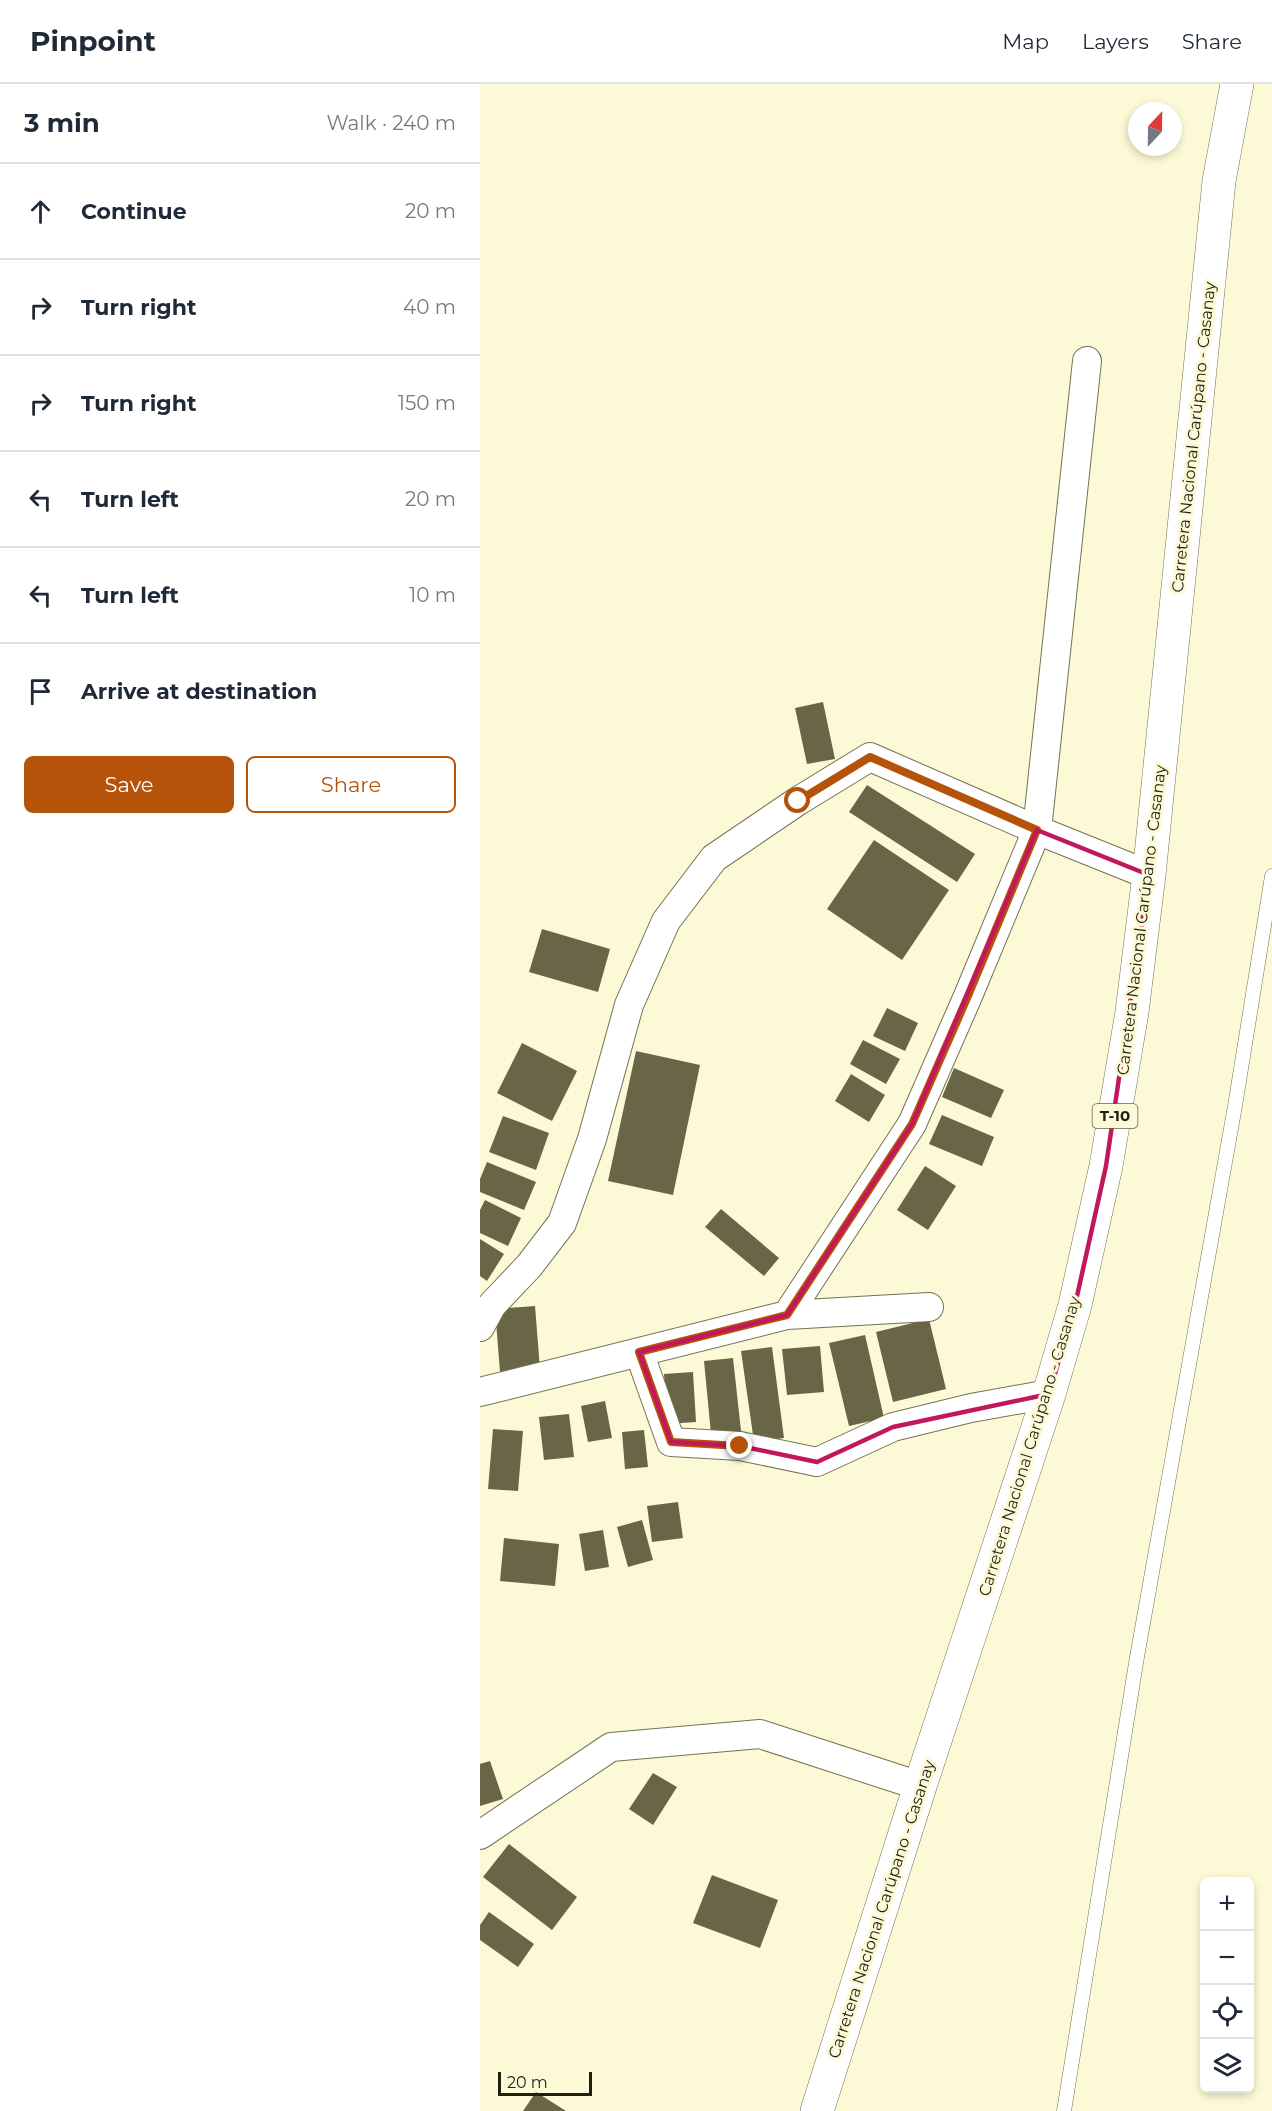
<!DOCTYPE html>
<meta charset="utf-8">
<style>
body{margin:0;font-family:Montserrat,sans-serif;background:#f2f2f3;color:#1f2937}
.controls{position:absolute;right:18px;bottom:18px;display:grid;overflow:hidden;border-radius:9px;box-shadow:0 3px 9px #0003}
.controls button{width:54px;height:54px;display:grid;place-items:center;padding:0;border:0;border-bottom:2px solid #e0e1e3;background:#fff;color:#1f2937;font:30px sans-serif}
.compass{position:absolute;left:648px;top:18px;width:54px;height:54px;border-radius:50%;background:#fff;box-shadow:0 3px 9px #0003;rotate:22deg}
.scale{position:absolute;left:18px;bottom:15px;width:94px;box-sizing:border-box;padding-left:6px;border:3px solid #201f12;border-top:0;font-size:16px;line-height:21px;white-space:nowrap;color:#201f12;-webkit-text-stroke:4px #fcfad6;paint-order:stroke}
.stop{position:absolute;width:18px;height:18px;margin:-14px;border:4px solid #b45309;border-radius:50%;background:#fff}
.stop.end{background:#b45309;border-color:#fff;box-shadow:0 2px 6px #0008}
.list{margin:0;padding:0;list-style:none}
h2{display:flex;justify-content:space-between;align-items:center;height:78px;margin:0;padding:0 24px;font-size:26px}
h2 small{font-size:20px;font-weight:400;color:#747a83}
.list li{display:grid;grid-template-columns:39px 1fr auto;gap:18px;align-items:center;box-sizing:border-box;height:96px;padding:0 24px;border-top:2px solid #e0e1e3}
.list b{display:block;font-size:22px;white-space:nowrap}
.list em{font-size:20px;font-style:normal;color:#747a83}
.actions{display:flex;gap:12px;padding:18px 24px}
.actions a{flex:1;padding:14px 0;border:2px solid #b45309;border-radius:9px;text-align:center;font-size:21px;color:#b45309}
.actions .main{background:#b45309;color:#fff}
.icon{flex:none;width:33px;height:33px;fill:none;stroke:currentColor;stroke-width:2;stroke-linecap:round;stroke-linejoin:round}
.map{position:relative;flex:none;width:792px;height:2027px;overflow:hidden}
header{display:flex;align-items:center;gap:36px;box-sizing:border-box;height:84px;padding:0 30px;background:#fff;border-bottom:2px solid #e0e1e3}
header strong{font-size:28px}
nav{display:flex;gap:33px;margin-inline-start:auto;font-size:21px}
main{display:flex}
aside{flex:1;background:#fff}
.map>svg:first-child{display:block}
</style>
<header>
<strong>Pinpoint</strong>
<nav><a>Map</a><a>Layers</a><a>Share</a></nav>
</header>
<main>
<aside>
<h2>3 min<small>Walk · 240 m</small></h2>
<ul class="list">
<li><svg class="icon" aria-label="ahead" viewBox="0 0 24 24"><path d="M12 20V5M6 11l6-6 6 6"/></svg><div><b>Continue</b></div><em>20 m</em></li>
<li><svg class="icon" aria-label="right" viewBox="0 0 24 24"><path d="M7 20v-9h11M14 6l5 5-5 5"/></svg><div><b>Turn right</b></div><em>40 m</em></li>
<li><svg class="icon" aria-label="right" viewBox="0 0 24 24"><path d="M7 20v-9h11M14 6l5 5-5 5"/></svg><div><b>Turn right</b></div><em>150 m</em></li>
<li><svg class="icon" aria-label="left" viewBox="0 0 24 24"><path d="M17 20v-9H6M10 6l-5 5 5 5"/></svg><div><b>Turn left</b></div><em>20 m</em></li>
<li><svg class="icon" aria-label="left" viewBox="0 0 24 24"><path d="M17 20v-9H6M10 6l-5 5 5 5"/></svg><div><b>Turn left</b></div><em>10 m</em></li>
<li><svg class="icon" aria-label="arrive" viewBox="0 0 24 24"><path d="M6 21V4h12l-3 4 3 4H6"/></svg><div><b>Arrive at destination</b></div></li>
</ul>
<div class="actions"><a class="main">Save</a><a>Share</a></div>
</aside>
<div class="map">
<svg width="792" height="2027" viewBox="0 0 792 2027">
<rect width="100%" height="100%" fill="#fcfad6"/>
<path fill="#696647" d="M 343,618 L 355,675 L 327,680 L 315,624 Z
M 387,701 L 495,770 L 477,798 L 369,728 Z
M 394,756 L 469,806 L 422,876 L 347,825 Z
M 62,845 L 130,865 L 118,908 L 49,888 Z
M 407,924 L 438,939 L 425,967 L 393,952 Z
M 383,956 L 420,975 L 406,1000 L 370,980 Z
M 42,959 L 97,987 L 72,1037 L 17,1009 Z
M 156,967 L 220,981 L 193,1111 L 128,1097 Z
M 474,984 L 524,1006 L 511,1034 L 462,1013 Z
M 371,990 L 405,1011 L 389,1038 L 355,1017 Z
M 462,1031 L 514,1053 L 502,1082 L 449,1060 Z
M 23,1032 L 69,1049 L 56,1086 L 9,1068 Z
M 7,1078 L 56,1098 L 44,1126 L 0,1108 L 0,1095 Z
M 445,1082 L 476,1102 L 448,1146 L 417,1126 Z
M 5,1116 L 41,1134 L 28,1162 L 0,1149 L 0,1126 Z
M 241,1125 L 299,1174 L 284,1192 L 225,1143 Z
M 0,1155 L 24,1170 L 7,1197 L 0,1192 Z
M 55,1222 L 60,1285 L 20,1288 L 15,1225 Z
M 449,1235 L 466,1305 L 413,1318 L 396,1248 Z
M 385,1251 L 404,1334 L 369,1342 L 349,1259 Z
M 340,1262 L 344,1308 L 307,1311 L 302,1265 Z
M 292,1263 L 304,1354 L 274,1358 L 261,1267 Z
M 253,1274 L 261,1347 L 231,1350 L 224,1277 Z
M 213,1288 L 216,1338 L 187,1340 L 184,1290 Z
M 125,1317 L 132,1354 L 108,1358 L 101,1322 Z
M 89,1330 L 94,1373 L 64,1376 L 59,1333 Z
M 13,1345 L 43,1347 L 38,1407 L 8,1405 Z
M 164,1346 L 168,1383 L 145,1385 L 142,1348 Z
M 198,1418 L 203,1454 L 172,1458 L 167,1422 Z
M 162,1436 L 173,1476 L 148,1483 L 137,1443 Z
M 123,1446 L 129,1483 L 105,1487 L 99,1450 Z
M 24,1454 L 79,1460 L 75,1502 L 20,1497 Z
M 10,1677 L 23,1715 L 0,1722 L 0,1680 Z
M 173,1689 L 197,1703 L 173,1741 L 149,1725 Z
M 29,1760 L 97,1813 L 72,1846 L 3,1793 Z
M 232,1791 L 298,1816 L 280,1864 L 213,1839 Z
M 9,1828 L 54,1860 L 38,1883 L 0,1856 L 0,1841 Z
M 56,2008 L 86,2027 L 43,2027 Z"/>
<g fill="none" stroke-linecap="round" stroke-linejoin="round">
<defs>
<path id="service" d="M 584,2027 L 657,1573 L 755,1022 L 792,792"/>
<path id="minor" d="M 307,1231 L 432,1040 L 488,912 L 557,746 L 607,277
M 0,1243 L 12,1221 L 49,1182 L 82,1139 L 112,1055 L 149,921 L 186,837 L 234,774 L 318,717 L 390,673 L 557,746 L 669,791
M 159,1268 L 191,1358 L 260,1362 L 337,1378 L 413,1343 L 491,1324 L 569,1310
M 0,1308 L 307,1231 L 449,1223
M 0,1751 L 131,1663 L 280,1650 L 440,1702"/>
<path id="trunk" d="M 337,2027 L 440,1702 L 569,1310 L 595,1221 L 626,1082 L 652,928 L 669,791 L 739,97 L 757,0"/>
</defs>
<use href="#service" stroke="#747252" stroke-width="15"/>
<use href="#minor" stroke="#747252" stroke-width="30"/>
<use href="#trunk" stroke="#747252" stroke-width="34"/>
<use href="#service" stroke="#fff" stroke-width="14"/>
<use href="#minor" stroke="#fff" stroke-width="28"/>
<use href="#trunk" stroke="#fff" stroke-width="33"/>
</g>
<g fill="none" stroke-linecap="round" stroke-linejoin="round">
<path stroke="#b45309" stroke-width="8" d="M 260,1362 L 191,1358 L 159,1268 L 307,1231 L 432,1040 L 488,912 L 557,746 L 390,673 L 318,717"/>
</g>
<path fill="none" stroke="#c2185b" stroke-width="4.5" stroke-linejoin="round" d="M 557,746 L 669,791 L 626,1082 L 595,1221 L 569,1310 L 413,1343 L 337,1378 L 260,1362 L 191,1358 L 159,1268 L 307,1231 L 432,1040 Z"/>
<g text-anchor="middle" stroke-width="6" stroke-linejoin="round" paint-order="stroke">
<rect fill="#fcfad6" stroke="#62614d" stroke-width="1.5" x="612.5" y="1020" width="45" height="24" rx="4.5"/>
<g font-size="15" font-weight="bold" fill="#201f12">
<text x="635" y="1037">T-10</text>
</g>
<g font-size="16" fill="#201f12" stroke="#fcfad6">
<text transform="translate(713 353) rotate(-84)" y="6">Carretera Nacional Carúpano - Casanay</text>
<text transform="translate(661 836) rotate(-83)" y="6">Carretera Nacional Carúpano - Casanay</text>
<text transform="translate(549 1362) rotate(-73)" y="6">Carretera Nacional Carúpano - Casanay</text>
<text transform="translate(401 1825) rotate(-72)" y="6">Carretera Nacional Carúpano - Casanay</text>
</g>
</g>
</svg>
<div class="controls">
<button>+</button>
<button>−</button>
<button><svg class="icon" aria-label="locate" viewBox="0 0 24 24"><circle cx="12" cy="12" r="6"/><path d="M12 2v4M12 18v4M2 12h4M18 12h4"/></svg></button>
<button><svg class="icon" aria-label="layers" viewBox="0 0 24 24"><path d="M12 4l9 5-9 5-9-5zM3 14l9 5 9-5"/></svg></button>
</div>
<svg class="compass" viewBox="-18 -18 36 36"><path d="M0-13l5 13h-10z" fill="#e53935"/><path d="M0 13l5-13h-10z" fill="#747a83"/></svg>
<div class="scale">20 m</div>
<div class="stop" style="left:318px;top:717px"></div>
<div class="stop end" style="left:260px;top:1362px"></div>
</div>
</main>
